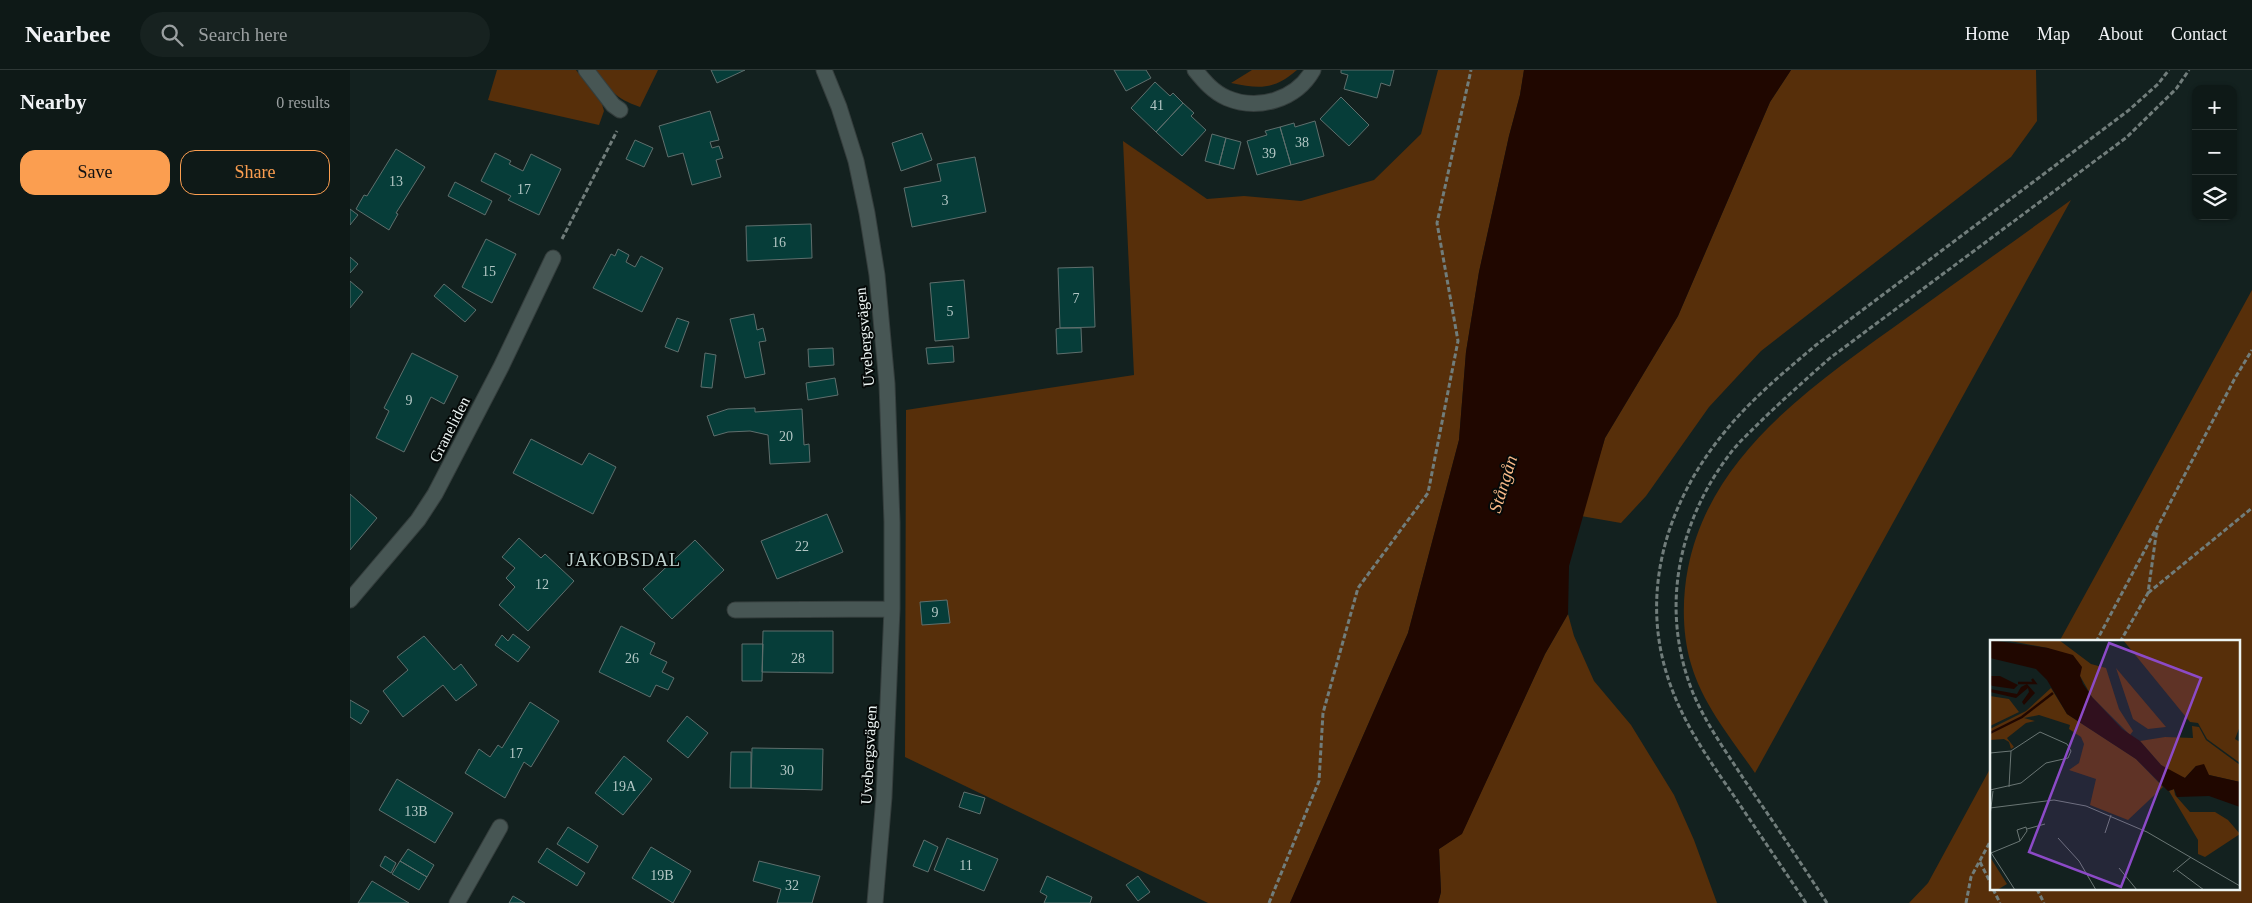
<!DOCTYPE html>
<meta charset="utf-8">
<style>
body{margin:0;font-family:"Times New Roman",serif;background:#172220;color:#f1f3f6}
.controls{position:absolute;right:15px;top:15px;display:grid;overflow:hidden;border-radius:10px;box-shadow:0 1px 4px #0004}
.controls button{width:45px;height:45px;display:grid;place-items:center;padding:0;border:0;border-bottom:1px solid #2e3836;background:#0e1917;color:#f1f3f6;font:25px sans-serif}
.list{margin:0;padding:0;list-style:none}
h2{display:flex;justify-content:space-between;align-items:center;height:65px;margin:0;padding:0 20px;font-size:21px}
h2 small{font-size:16px;font-weight:400;color:#9ba0a1}
.actions{display:flex;gap:10px;padding:15px 20px}
.actions a{flex:1;padding:11px 0;border:1px solid #fb9e50;border-radius:15px;text-align:center;font-size:18px;color:#fb9e50}
.actions .main{background:#fb9e50;color:#111}
.icon{flex:none;width:28px;height:28px;fill:none;stroke:currentColor;stroke-width:2;stroke-linecap:round;stroke-linejoin:round}
.map{position:relative;flex:none;width:1902px;height:833px;overflow:hidden}
header{display:flex;align-items:center;gap:30px;box-sizing:border-box;height:70px;padding:0 25px;background:#0e1917;border-bottom:1px solid #2e3836}
header strong{font-size:24px}
nav{display:flex;gap:28px;margin-inline-start:auto;font-size:18px}
.search{width:350px;height:45px;background:#172220;display:flex;align-items:center;gap:12px;box-sizing:border-box;padding:0 18px;border-radius:28px;color:#9ba0a1;font-size:19px}
main{display:flex}
aside{flex:1;background:#0e1917}
.map>svg:first-child{display:block}
</style>
<header>
<strong>Nearbee</strong>
<div class="search"><svg class="icon" aria-label="search" viewBox="0 0 24 24"><circle cx="10" cy="10" r="6"/><path d="M15 15l6 6"/></svg>Search here</div>
<nav><a>Home</a><a>Map</a><a>About</a><a>Contact</a></nav>
</header>
<main>
<aside>
<h2>Nearby<small>0 results</small></h2>
<ul class="list">
</ul>
<div class="actions"><a class="main">Save</a><a>Share</a></div>
</aside>
<div class="map">
<svg width="1902" height="833" viewBox="0 0 1902 833">
<rect width="100%" height="100%" fill="#13211f"/>
<path fill="#572f0a" d="M 147,0 L 226,0 L 252,34 L 254,41 L 249,55 L 138,30 Z
M 245,0 L 308,0 L 290,37 C 265,28 261,21 245,0 Z
M 902,0 L 947,0 C 924,20 910,19 881,13 Z
M 1088,0 L 1174,0 L 1170,25 L 1159,66 L 1129,202 L 1116,282 L 1109,370 L 1058,563 L 940,833 L 858,833 L 555,687 L 556,340 L 784,305 L 773,71 L 857,129 L 894,126 L 951,131 L 1024,110 L 1071,64 Z
M 1441,0 L 1686,0 L 1687,51 L 1661,87 L 1411,281 L 1359,337 L 1296,426 L 1271,453 L 1231,446 L 1255,368 L 1328,246 L 1420,32 Z
M 1721,130 L 1405,703 C 1381,668 1353,635 1341,594 C 1332,564 1332,528 1338,498 C 1361,381 1468,312 1558,247 C 1612,208 1667,169 1721,130 Z
M 1902,220 L 1902,833 L 1559,833 L 1578,813 L 1641,697 L 1641,819 L 1888,819 L 1888,572 L 1709,572 Z
M 1218,544 L 1224,566 L 1244,611 L 1281,655 L 1324,725 L 1344,770 L 1367,833 L 1088,833 L 1091,822 L 1089,779 L 1112,763 L 1195,584 Z"/>
<path fill="#200700" d="M 1174,0 L 1441,0 L 1420,32 L 1328,246 L 1255,368 L 1219,496 L 1218,544 L 1195,584 L 1112,764 L 1089,779 L 1091,822 L 1088,833 L 940,833 L 1058,563 L 1109,370 L 1116,282 L 1129,202 L 1159,66 L 1170,25 Z"/>
<path fill="#063d39" stroke="#5f6f6d" d="M 361,0 L 395,0 L 367,13 Z
M 764,0 L 796,0 L 801,8 L 776,21 Z
M 991,0 L 1044,0 L 1040,16 L 1031,13 L 1027,28 L 994,19 L 998,5 L 991,3 Z
M 805,12 L 820,26 L 823,23 L 833,33 L 806,62 L 781,38 Z
M 991,27 L 1019,55 L 999,76 L 970,49 Z
M 833,33 L 844,43 L 841,46 L 856,60 L 832,86 L 806,62 Z
M 360,41 L 369,70 L 360,72 L 362,78 L 369,76 L 373,88 L 366,90 L 371,107 L 342,115 L 333,83 L 318,87 L 309,56 Z
M 965,51 L 974,86 L 941,95 L 930,57 L 944,53 L 945,57 Z
M 930,57 L 941,95 L 907,105 L 897,71 L 917,65 L 915,61 Z
M 572,63 L 582,90 L 551,101 L 542,73 Z
M 862,64 L 876,68 L 869,95 L 855,91 Z
M 876,68 L 891,72 L 884,99 L 869,95 Z
M 285,70 L 303,78 L 294,97 L 276,89 Z
M 46,79 L 75,97 L 46,143 L 48,144 L 39,160 L 6,139 L 14,125 L 17,126 Z
M 145,83 L 161,91 L 159,94 L 173,101 L 181,84 L 211,99 L 189,145 L 158,130 L 161,126 L 131,111 Z
M 625,87 L 636,142 L 562,157 L 554,118 L 591,111 L 587,94 Z
M 105,112 L 142,131 L 135,145 L 98,126 Z
M 0,139 L 8,145 L 0,155 Z
M 461,154 L 462,188 L 397,191 L 396,156 Z
M 136,169 L 166,184 L 142,233 L 112,217 Z
M 268,179 L 279,185 L 276,192 L 285,197 L 291,186 L 313,198 L 292,242 L 243,218 L 261,184 L 265,186 Z
M 0,187 L 8,194 L 0,203 Z
M 743,197 L 745,257 L 710,258 L 708,198 Z
M 614,210 L 619,268 L 585,271 L 580,213 Z
M 0,211 L 13,222 L 0,238 Z
M 94,214 L 126,240 L 115,252 L 84,226 Z
M 404,244 L 407,260 L 413,258 L 416,271 L 409,272 L 415,304 L 395,308 L 380,249 Z
M 327,248 L 339,252 L 328,282 L 315,277 Z
M 710,258 L 731,258 L 732,282 L 707,284 L 706,259 Z
M 603,276 L 604,292 L 578,294 L 576,278 Z
M 483,278 L 484,295 L 459,297 L 458,279 Z
M 62,283 L 108,306 L 94,334 L 81,327 L 54,382 L 26,368 L 39,341 L 34,338 Z
M 355,283 L 366,285 L 362,318 L 351,317 Z
M 485,308 L 488,325 L 458,330 L 456,313 Z
M 405,338 L 405,342 L 452,339 L 454,375 L 459,374 L 460,392 L 420,394 L 418,365 L 400,361 L 378,362 L 364,366 L 357,346 L 378,339 Z
M 181,369 L 232,395 L 239,383 L 266,397 L 243,444 L 163,403 Z
M 0,424 L 27,448 L 0,480 Z
M 477,444 L 493,482 L 427,509 L 411,471 Z
M 169,468 L 191,488 L 195,484 L 224,511 L 178,561 L 149,535 L 165,517 L 156,508 L 165,498 L 152,487 Z
M 345,470 L 374,500 L 322,549 L 293,519 Z
M 597,530 L 600,553 L 572,555 L 570,532 Z
M 271,556 L 305,573 L 300,584 L 317,592 L 312,602 L 324,608 L 318,620 L 306,615 L 300,627 L 249,602 Z
M 413,561 L 483,561 L 483,603 L 412,602 Z
M 163,564 L 180,577 L 168,592 L 145,575 L 152,565 L 158,571 Z
M 74,566 L 104,600 L 111,594 L 127,615 L 106,631 L 93,615 L 53,647 L 33,621 L 58,600 L 47,587 Z
M 392,574 L 413,574 L 412,611 L 392,611 Z
M 0,630 L 19,641 L 11,654 L 0,647 Z
M 180,632 L 209,651 L 181,697 L 174,692 L 155,728 L 115,703 L 129,679 L 140,687 L 148,675 L 152,678 Z
M 337,646 L 358,663 L 338,688 L 317,671 Z
M 402,678 L 473,679 L 472,720 L 401,718 Z
M 381,682 L 401,682 L 401,718 L 380,718 Z
M 274,686 L 302,709 L 273,745 L 245,723 Z
M 47,709 L 103,743 L 85,773 L 29,740 Z
M 614,722 L 635,728 L 630,744 L 609,737 Z
M 218,757 L 248,776 L 238,793 L 207,774 Z
M 597,768 L 648,789 L 634,821 L 584,800 Z
M 574,770 L 588,777 L 578,802 L 563,796 Z
M 301,777 L 341,801 L 323,833 L 282,808 Z
M 197,778 L 235,803 L 227,816 L 188,792 Z
M 58,779 L 84,795 L 77,807 L 50,791 Z
M 35,786 L 46,793 L 41,803 L 30,796 Z
M 50,791 L 77,807 L 69,820 L 42,804 Z
M 409,791 L 470,806 L 462,833 L 427,833 L 431,819 L 403,811 Z
M 697,806 L 742,827 L 740,833 L 694,833 L 697,826 L 690,822 Z
M 788,806 L 800,822 L 788,831 L 776,815 Z
M 22,811 L 59,833 L 8,833 Z
M 163,826 L 175,833 L 159,833 Z"/>
<g fill="none" stroke-linecap="round" stroke-linejoin="round">
<defs>
<path id="service" d="M 236,0 L 263,35 L 270,40"/>
<path id="minor" d="M 474,0 L 489,37 L 506,91 L 517,143 L 527,205 L 537,314 L 542,452 L 542,539 L 534,727 L 525,833
M 845,0 C 854,11 863,22 877,28 C 908,41 946,30 963,0
M 0,530 L 68,450 L 85,424 L 151,297 L 203,188
M 385,540 L 542,539
M 107,833 L 150,757"/>
</defs>
<use href="#service" stroke="#353e3d" stroke-width="17"/>
<use href="#minor" stroke="#353e3d" stroke-width="17"/>
<path stroke="#717d7b" stroke-width="3" stroke-dasharray="5 2.5" stroke-linecap="butt" d="M 212,169 L 267,61
M 1798,523 L 1902,438
M 1746,572 L 1805,461
M 1770,572 L 1798,523 L 1807,458 L 1885,308 L 1902,280
M 1630,792 L 1641,814
M 1643,819 L 1650,833
M 1687,819 L 1694,833
M 919,833 L 969,711 L 973,643 L 1008,518 L 1078,423 L 1108,271 L 1087,153 L 1121,0
M 1456,833 C 1432,797 1408,762 1384,726 C 1359,690 1333,653 1319,611 C 1289,524 1316,434 1373,364 C 1399,331 1433,303 1466,275 L 1779,40 L 1808,14 L 1819,0
M 1477,833 C 1450,792 1423,751 1395,711 C 1377,683 1356,654 1343,623 C 1310,541 1327,454 1379,385 C 1386,375 1396,366 1405,357 C 1429,333 1454,311 1480,288 L 1777,67 L 1826,19 L 1839,0
M 1616,833 L 1621,807 L 1641,770"/>
<use href="#service" stroke="#475654" stroke-width="15"/>
<use href="#minor" stroke="#475654" stroke-width="15"/>
</g>
<g text-anchor="middle" stroke-width="4" stroke-linejoin="round" paint-order="stroke">
<g font-size="14" fill="#b3c7c5">
<text x="807" y="40">41</text>
<text x="952" y="77">38</text>
<text x="919" y="88">39</text>
<text x="46" y="116">13</text>
<text x="174" y="124">17</text>
<text x="595" y="135">3</text>
<text x="429" y="177">16</text>
<text x="139" y="206">15</text>
<text x="726" y="233">7</text>
<text x="600" y="246">5</text>
<text x="59" y="335">9</text>
<text x="436" y="371">20</text>
<text x="452" y="481">22</text>
<text x="192" y="519">12</text>
<text x="585" y="547">9</text>
<text x="282" y="593">26</text>
<text x="448" y="593">28</text>
<text x="166" y="688">17</text>
<text x="437" y="705">30</text>
<text x="274" y="721">19A</text>
<text x="66" y="746">13B</text>
<text x="616" y="800">11</text>
<text x="312" y="810">19B</text>
<text x="442" y="820">32</text>
</g>
<g font-size="16" fill="#edf5f4" stroke="#050908">
<text transform="translate(514 267) rotate(-95)" y="6">Uvebergsvägen</text>
<text transform="translate(99 359) rotate(-63)" y="6">Graneliden</text>
<text transform="translate(518 685) rotate(-87)" y="6">Uvebergsvägen</text>
</g>
<g font-size="18" font-style="italic" fill="#f7b888" stroke="#050908">
<text transform="translate(1153 414) rotate(-73)" y="6">Stångån</text>
</g>
<g font-size="18" letter-spacing="1" fill="#bed0cd" stroke="#050908">
<text x="274" y="496">JAKOBSDAL</text>
</g>
</g>
<g transform="translate(1640 570)">
<rect width="250" height="250" fill="#13211f"/>
<path d="M 15,0 L 69,0 L 101,24 L 116,28 L 129,69 L 143,91 L 140,95 L 102,57 L 90,36 L 58,8 ZM 133,0 L 250,0 L 250,86 L 245,99 L 250,102 L 250,123 L 217,99 L 208,83 L 200,82 ZM 126,28 L 176,87 L 158,89 L 143,79 ZM 61,48 L 77,74 L 146,119 L 173,147 L 138,180 L 100,165 L 106,139 L 79,130 L 89,123 L 94,104 L 91,97 L 79,89 L 80,85 L 49,75 L 34,78 L 45,81 L 36,83 L 17,98 L 24,107 L 21,109 L 19,102 L 14,99 L 0,100 L 0,89 L 36,71 ZM 0,56 L 19,59 L 29,72 L 0,86 ZM 202,86 L 209,87 L 216,100 L 250,125 L 250,142 L 219,135 L 206,126 L 195,138 L 188,136 L 171,125 L 150,101 L 175,97 L 203,98 ZM 184,149 L 185,155 L 200,172 L 225,172 L 238,180 L 250,194 L 215,217 L 208,214 L 208,200 L 179,151 ZM 0,217 L 17,244 L 7,250 L 0,250 Z" fill="#572f0a"/>
<path d="M 0,0 L 58,8 L 83,15 L 92,27 L 90,36 L 93,44 L 102,57 L 132,89 L 150,101 L 171,125 L 195,138 L 206,126 L 214,124 L 219,135 L 250,142 L 250,167 L 219,156 L 187,157 L 184,149 L 178,151 L 146,119 L 77,74 L 57,40 L 46,29 L 0,18 ZM 0,36 L 10,36 L 28,45 L 24,49 L 3,46 L 0,45 ZM 37,44 L 45,53 L 34,65 L 32,62 L 39,52 L 38,48 L 26,58 L 0,52 L 0,49 L 27,54 L 31,47 Z" fill="#200700"/>
<path fill="none" stroke="#200700" stroke-width="2.5" d="M 28,43 L 45,43 L 42,39M 0,93 L 32,77 L 63,53"/>
<path fill="none" stroke="#6a7674" stroke-width="1" d="M 0,113 L 21,111 L 50,92 L 77,104 L 81,111 L 78,118 L 56,123 L 31,143 L 0,150M 19,147 L 21,111M 0,168 L 64,160 L 96,166 L 157,192 L 250,246M 0,176 L 3,151M 37,189 L 55,184M 115,193 L 121,175M 68,198 L 89,221 L 106,250M 0,211 L 25,250M 1,213 L 30,201 L 37,191 L 36,187 L 27,190 L 30,201M 129,228 L 147,250M 187,230 L 214,250M 183,232 L 201,217"/>
<path fill="#8c4ac7" fill-opacity="0.15" stroke="#8c4ac7" stroke-width="2.5" d="M 119,3 L 211,38 L 131,247 L 39,212 Z"/>
<rect width="250" height="250" fill="none" stroke="#edf5f4" stroke-width="2.5"/>
</g>
</svg>
<div class="controls">
<button>+</button>
<button>−</button>
<button><svg class="icon" aria-label="layers" viewBox="0 0 24 24"><path d="M12 4l9 5-9 5-9-5zM3 14l9 5 9-5"/></svg></button>
</div>
</div>
</main>
